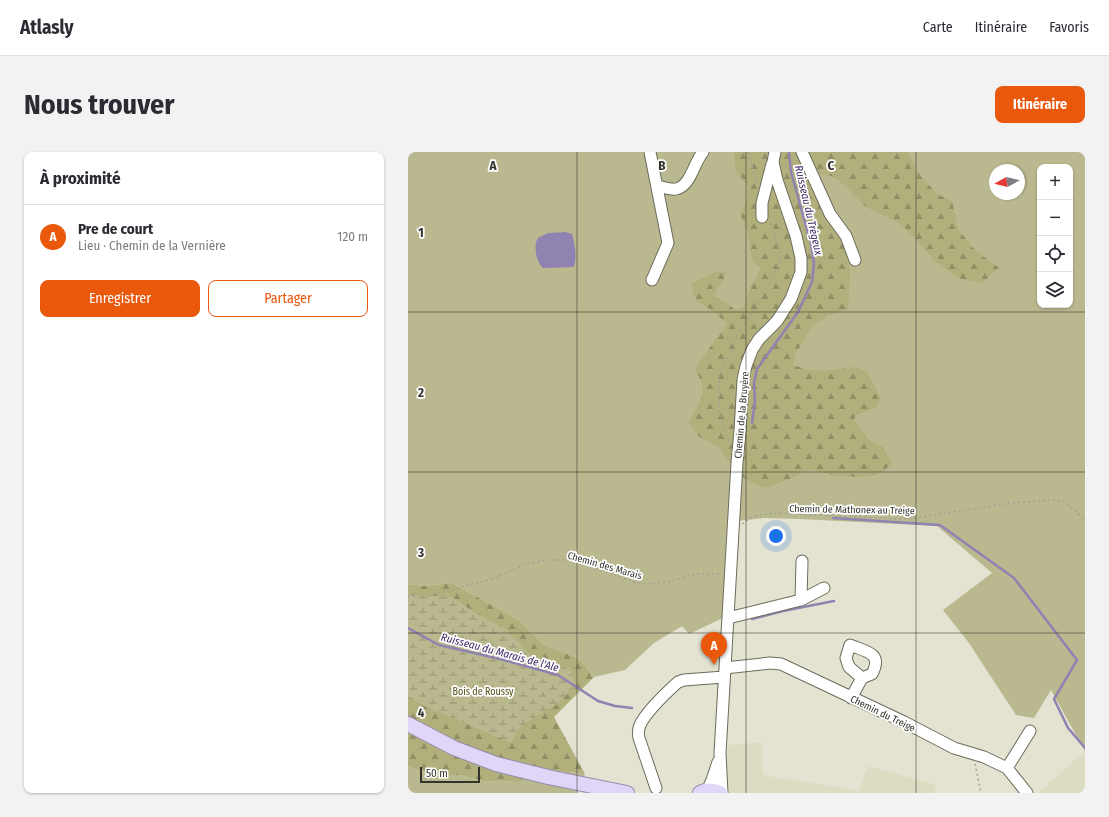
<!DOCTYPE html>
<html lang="fr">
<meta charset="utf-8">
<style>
body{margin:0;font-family:"Fira Sans Condensed",sans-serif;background:#f2f2f3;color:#2b2b33}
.controls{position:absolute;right:12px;top:12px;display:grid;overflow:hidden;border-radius:8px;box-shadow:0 1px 3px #0004}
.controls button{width:36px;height:36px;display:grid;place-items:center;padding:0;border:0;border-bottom:1px solid #e1e1e2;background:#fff;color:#2b2b33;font:20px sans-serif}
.compass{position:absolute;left:581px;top:12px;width:36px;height:36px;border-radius:50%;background:#fff;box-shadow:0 1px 3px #0004;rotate:262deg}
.scale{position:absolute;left:12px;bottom:10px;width:60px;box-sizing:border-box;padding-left:4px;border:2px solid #33332c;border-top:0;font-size:11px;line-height:14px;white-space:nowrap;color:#33332c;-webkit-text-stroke:3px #fff;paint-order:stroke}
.you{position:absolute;left:368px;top:384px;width:14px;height:14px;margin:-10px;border:3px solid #fff;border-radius:50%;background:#1a73e8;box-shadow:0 0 0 6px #1a73e833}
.badge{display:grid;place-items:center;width:26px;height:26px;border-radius:50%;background:#ea580c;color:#fff;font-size:13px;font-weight:700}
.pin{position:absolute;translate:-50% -33px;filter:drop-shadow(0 1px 2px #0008)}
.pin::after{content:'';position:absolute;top:21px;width:14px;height:12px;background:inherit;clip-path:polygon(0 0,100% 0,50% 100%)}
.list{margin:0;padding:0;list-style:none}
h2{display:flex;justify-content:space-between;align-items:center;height:52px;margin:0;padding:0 16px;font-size:17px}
h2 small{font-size:13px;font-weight:400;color:#7c7c81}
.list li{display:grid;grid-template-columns:26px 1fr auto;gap:12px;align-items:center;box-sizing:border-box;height:64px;padding:0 16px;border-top:1px solid #e1e1e2}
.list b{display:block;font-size:15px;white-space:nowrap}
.list p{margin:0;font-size:13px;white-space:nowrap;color:#7c7c81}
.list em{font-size:13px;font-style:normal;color:#7c7c81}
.actions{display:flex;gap:8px;padding:12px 16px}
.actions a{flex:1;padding:9px 0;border:1px solid #ea580c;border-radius:8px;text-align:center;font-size:14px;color:#ea580c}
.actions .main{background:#ea580c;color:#fff}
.icon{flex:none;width:22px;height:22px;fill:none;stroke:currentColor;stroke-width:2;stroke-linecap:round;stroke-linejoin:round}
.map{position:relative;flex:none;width:677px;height:641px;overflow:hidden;border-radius:8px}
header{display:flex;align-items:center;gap:24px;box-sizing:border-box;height:56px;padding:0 20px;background:#fff;border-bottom:1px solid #e1e1e2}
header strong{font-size:19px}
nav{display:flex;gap:22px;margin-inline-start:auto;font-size:14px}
.intro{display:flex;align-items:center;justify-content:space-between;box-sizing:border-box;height:96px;padding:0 24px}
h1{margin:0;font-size:28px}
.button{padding:10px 18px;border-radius:8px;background:#ea580c;color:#fff;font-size:14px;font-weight:700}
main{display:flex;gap:24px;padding:0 24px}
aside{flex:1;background:#fff;border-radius:8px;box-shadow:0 1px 3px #0004}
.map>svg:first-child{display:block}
</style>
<header>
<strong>Atlasly</strong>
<nav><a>Carte</a><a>Itinéraire</a><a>Favoris</a></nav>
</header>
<div class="intro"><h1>Nous trouver</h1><a class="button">Itinéraire</a></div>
<main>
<aside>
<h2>À proximité<small></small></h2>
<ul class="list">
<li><span class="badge">A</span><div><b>Pre de court</b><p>Lieu · Chemin de la Vernière</p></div><em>120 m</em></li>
</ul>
<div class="actions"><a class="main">Enregistrer</a><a>Partager</a></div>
</aside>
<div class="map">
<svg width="677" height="641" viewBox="0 0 677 641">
<defs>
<pattern id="forest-firs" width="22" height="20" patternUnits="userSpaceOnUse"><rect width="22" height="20" fill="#b1af7b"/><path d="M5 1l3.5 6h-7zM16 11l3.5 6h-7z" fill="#918f65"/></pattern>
<pattern id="wetland-marsh" width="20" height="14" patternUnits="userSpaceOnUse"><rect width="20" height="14" fill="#bab88e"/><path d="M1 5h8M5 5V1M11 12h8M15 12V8" fill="none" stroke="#989674"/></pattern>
</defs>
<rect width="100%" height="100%" fill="#e4e3d2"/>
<path fill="#dcdcc3" d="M 354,590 L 354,622 L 360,624 L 451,639 L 460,614 L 528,633 L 526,641 L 321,641 L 319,637 L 318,626 L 320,593 Z
M 677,599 L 677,641 L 630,641 Z"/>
<path fill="#bab88e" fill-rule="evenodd" d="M 0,0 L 677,0 L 677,599 L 643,538 L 626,566 L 608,563 L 561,491 L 535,458 L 584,421 L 529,374 L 392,367 L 357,366 L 320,370 L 315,466 L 281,482 L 274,474 L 246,491 L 217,518 L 186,525 L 170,506 L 136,493 L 111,468 L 44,431 L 17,434 L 0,432 ZM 632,15 L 662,15 L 662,153 L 632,153 ZM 587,18 L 611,18 L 611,42 L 587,42 Z
M 0,614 L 6,617 L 28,623 L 53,623 L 74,629 L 112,630 L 143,618 L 177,622 L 168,641 L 0,641 Z"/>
<path fill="url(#forest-firs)" d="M 326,0 L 499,0 L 513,24 L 529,42 L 544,49 L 550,77 L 567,98 L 591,116 L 574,131 L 549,126 L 526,108 L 507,86 L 491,71 L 458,55 L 436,33 L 426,25 L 401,19 L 439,95 L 442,121 L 440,157 L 421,163 L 405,174 L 388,201 L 385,213 L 397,217 L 414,219 L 448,215 L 459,220 L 473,247 L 467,256 L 448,263 L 446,268 L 460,287 L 475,295 L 484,311 L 474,321 L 456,325 L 429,324 L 404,318 L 398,319 L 379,328 L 357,336 L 347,332 L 329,322 L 312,296 L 290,284 L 281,270 L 293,248 L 295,234 L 287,216 L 319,172 L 307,161 L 288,148 L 285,140 L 284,131 L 293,127 L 308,119 L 318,121 C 315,133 309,132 307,144 L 328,158 L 335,156 L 340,141 L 353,116 L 345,110 L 339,79 L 332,62 L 338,50 L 340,35 L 328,19 Z
M 44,431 L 111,468 L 136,493 L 170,506 L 186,525 L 146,565 L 177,622 L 143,618 L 112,630 L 74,629 L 53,623 L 28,623 L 6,617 L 0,614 L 0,432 L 17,434 Z"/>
<path fill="url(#wetland-marsh)" d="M 0,441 L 3,443 L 44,445 L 66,460 L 98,477 L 126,507 L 153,516 L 162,515 L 167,533 L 151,551 L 125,566 L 108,579 L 104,591 L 16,554 L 0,544 Z"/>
<path fill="#9083b2" d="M 157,80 L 164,82 C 167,92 169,105 166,115 L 135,116 C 128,110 125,93 130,86 L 140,81 Z"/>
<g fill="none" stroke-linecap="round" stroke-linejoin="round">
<path stroke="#9083b2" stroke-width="2.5" d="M 344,271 L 347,249 L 346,231 L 349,217 L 390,160 L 404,130 L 406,111 L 403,92 L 383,20 L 381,0
M 425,366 L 532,373 L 606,426 L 669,508 L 646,547 L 660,576 L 677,596
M 344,467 L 375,459 L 426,449
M 0,476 L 31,493 L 92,507 L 150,523 L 190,549 L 207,554 L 224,556"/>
<defs>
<path id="minor" d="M 242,0 L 260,91 L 244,128
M 394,0 L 422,62 L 438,84 L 447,108
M 249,34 C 254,35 263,38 268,37 C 283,34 286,10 295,0
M 354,65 L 354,51 L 364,12
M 393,448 L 416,436
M 320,466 L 393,448 L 394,409
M 317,516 L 362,511 L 373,512 L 496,570 L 546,596 L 576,605 L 599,616 L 619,641
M 443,546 L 454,526 L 464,522 C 475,501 459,500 442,493 L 438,506 L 441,515 L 454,526
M 599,616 L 622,579
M 248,636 L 231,586 C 230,582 230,578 232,573 C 238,560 259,540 270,530 L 276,528 L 316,525
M 299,639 L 304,628 L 310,610
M 314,641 L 312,601 L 329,311 L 332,279 L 335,228 L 338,214 L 344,198 L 351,187 L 369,169 L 383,147 L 393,120 L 393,106 L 388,84 L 369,28 L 365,10 L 367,0"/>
<path id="major" d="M 0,572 L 46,596 L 88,612 L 140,625 L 219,641
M 292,641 C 299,637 305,638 312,641"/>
</defs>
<use href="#minor" stroke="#6c6c5c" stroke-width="13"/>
<use href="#major" stroke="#968dae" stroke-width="16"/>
<path stroke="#a2a294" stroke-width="1.5" stroke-dasharray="2 3" stroke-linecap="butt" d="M 340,0 L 349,31
M 321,289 L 311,257 L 311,224 L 329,183 L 352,148 L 373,108 L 366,78 L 362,70
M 334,372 L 344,365 L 364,361 L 494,367 L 507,366 L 603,351 L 646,348 L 657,350 L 677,368
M 0,444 L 17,445 L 87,426 L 118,412 L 139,408 L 160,408 L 173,411 L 226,430 L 236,432 L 259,430 L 288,422 L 312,422
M 567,612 L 573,641"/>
<use href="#minor" stroke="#fff" stroke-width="11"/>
<use href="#major" stroke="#e0d7f8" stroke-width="14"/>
</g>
<path fill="none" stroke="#33332c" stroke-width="1" stroke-opacity="0.55" d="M 169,0 L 169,641M 338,0 L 338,641M 508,0 L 508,641M 0,160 L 677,160M 0,320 L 677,320M 0,481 L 677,481"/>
<g text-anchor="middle" stroke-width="3.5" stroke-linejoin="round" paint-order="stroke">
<g font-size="10" fill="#33332c" stroke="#fff">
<text transform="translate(333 263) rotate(-85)" y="4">Chemin de la Bruyère</text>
<text transform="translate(444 357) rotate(1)" y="4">Chemin de Mathonex au Treige</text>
<text transform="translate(197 413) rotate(16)" y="4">Chemin des Marais</text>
<text transform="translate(475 561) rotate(26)" y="4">Chemin du Treige</text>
</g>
<g font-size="10" fill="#514e0f" stroke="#fff">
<text x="75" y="543">Bois de Roussy</text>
</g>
<g font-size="11" font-style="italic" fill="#402b66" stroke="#fff">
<text transform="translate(401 58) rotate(77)" y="4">Ruisseau du Trégeux</text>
<text transform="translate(92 500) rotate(15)" y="4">Ruisseau du Marais de l'Ale</text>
</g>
</g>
<g font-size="13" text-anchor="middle" font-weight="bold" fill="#33332c" stroke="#fff" stroke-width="3.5" stroke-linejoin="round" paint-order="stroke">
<text x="85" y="18">A</text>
<text x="254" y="18">B</text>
<text x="423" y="18">C</text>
<text x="13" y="85">1</text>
<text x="13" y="245">2</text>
<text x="13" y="405">3</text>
<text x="13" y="565">4</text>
</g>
</svg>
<div class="controls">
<button>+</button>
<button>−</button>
<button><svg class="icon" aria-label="locate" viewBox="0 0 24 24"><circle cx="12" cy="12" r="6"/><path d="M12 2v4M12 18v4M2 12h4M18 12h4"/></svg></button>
<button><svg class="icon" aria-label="layers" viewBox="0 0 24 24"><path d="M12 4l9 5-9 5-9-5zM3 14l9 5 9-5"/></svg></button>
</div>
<svg class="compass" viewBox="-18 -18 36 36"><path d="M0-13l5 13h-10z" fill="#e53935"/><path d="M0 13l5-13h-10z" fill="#7c7c81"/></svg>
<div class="scale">50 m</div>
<div class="you"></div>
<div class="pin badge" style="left:306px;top:513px">A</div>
</div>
</main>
